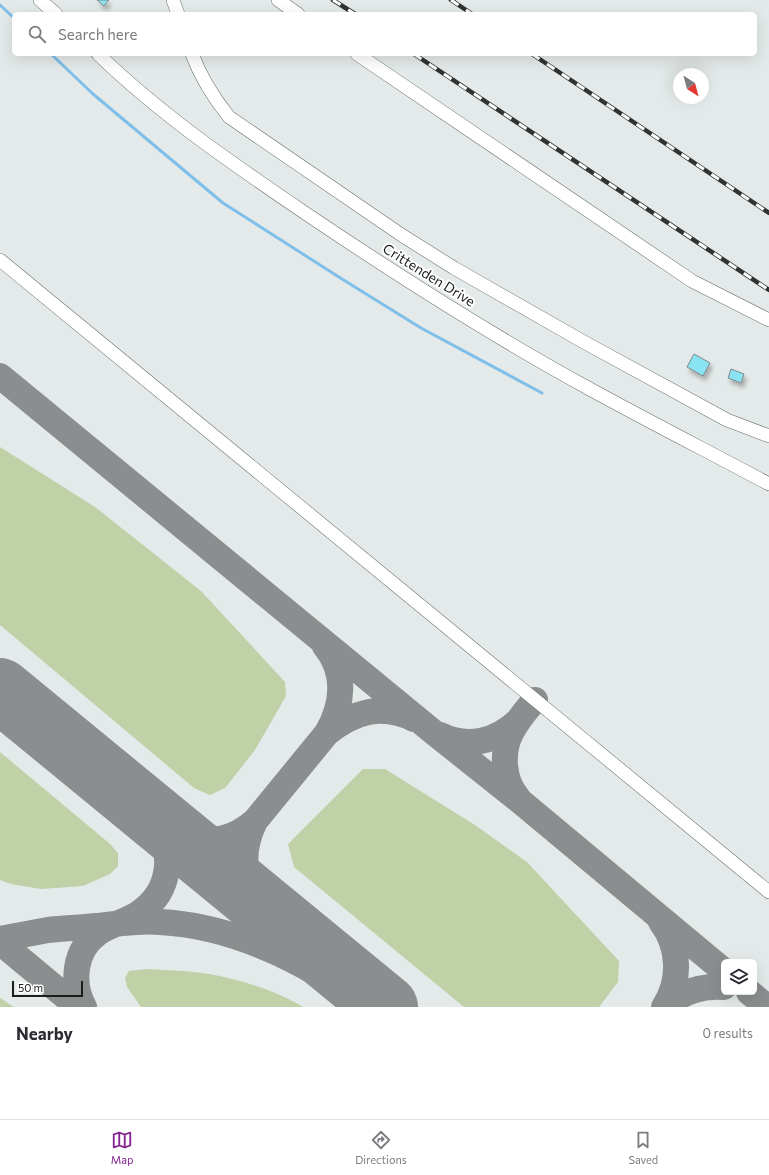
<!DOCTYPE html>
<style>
body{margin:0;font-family:Commissioner,sans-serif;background:#f7f7f7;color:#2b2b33}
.controls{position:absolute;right:12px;bottom:12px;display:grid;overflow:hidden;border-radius:6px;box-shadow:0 4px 16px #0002}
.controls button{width:36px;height:36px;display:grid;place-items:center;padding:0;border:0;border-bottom:1px solid #e1e1e2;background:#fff;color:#2b2b33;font:20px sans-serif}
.compass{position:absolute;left:673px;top:68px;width:36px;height:36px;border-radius:50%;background:#fff;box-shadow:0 4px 16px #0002;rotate:144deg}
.scale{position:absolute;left:12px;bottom:10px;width:71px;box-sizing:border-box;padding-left:4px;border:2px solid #1b1d1d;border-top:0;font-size:11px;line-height:14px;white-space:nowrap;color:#1b1d1d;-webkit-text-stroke:3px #fff;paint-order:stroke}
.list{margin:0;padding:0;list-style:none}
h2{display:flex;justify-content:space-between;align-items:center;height:52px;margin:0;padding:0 16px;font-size:17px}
h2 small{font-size:13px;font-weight:400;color:#7c7c81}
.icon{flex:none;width:22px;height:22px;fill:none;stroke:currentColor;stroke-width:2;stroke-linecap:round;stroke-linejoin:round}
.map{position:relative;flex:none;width:769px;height:1007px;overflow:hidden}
.search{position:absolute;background:#fff;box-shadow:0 4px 16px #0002;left:12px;right:12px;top:12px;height:44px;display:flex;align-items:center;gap:10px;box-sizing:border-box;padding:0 14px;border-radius:6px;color:#7c7c81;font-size:15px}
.sheet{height:112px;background:#fff}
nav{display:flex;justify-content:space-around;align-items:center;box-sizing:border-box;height:56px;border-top:1px solid #e1e1e2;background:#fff;font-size:11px;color:#7c7c81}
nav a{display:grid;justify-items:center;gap:2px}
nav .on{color:#82238e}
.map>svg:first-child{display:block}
</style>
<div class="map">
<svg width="769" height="1007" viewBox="0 0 769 1007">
<defs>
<filter id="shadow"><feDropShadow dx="2.5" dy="4.5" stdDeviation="2" flood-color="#0004"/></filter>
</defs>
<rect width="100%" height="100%" fill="#e4eae9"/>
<path fill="#c0d0a7" d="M 0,447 L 95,507 L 201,591 L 285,682 L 286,696 L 255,750 L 225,788 L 210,795 L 194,788 L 0,625 Z
M 0,752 L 109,843 L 118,853 L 118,866 L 110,874 L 83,886 L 41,889 L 11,884 L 0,880 Z
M 363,769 L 385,769 L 475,825 L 527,862 L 619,961 L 618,982 L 599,1007 L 464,1007 L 294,867 L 288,844 Z
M 146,969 C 158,970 171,970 183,971 C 220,973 272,988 303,1007 L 141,1007 L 127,987 L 125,978 L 129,971 Z
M 0,998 L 14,1007 L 0,1007 Z"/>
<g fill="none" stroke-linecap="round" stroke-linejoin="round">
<path stroke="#7fbfe9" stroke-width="3" d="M 0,5 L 14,18
M 51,54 L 93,94 L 223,203 L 342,279 L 421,328 L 542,393"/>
<path stroke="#8a8e8e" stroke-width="26" d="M 0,376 L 432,731 L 520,801 L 724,971
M 325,646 C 347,673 343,705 327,733 C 354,712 381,703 414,719
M 440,735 C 468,749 497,741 518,721
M 82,759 L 153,819 C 175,851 172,891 139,913 C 126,922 111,924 98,933 C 74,950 71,983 84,1007
M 518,798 C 503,781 501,753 511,733 C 517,721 526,710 535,700
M 161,822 C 196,843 222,849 255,821
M 266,908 C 243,880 239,854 255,821 L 327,733
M 661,922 C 680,947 681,981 664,1007
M 0,939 C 16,936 32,933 48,930 C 64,928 80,928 96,926 C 117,924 139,920 160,922 C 238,926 307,964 371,1007
M 0,942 L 78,1007
M 749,992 L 767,1007
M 666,1007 C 681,992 703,985 724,987"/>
<path stroke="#8a8e8e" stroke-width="64" d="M 0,690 L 386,1007"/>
</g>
<path fill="#89e3f2" stroke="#808687" filter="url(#shadow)" d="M 97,0 L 109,0 L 104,6 Z
M 694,354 L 710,363 L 703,376 L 687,367 Z
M 731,369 L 744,374 L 741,383 L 728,378 Z"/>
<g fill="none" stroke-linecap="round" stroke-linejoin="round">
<defs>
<path id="minor" d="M 40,0 L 56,14
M 173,0 L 178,14
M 278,0 L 298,14
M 98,54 C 161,115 233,164 305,213 C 397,275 491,335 588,388 C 648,421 709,452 769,484
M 192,54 C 201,78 213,97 229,117 L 403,236 L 454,268 L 582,341 L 727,420 L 769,436
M 357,54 L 692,281 L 769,320
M 0,260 L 769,892"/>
</defs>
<use href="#minor" stroke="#666c6b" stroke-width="14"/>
<use href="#minor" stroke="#fff" stroke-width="13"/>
<defs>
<path id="rail" d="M 333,0 L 355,14
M 451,0 L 472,14
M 414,54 L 769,290
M 532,54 L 769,213"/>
</defs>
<use href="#rail" stroke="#303332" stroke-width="4.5"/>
<use href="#rail" stroke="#fff" stroke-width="3" stroke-dasharray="9" stroke-linecap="butt"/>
</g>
<g text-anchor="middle" stroke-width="4" stroke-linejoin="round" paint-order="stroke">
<g font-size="14" fill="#1b1d1d" stroke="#fff">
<text transform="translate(429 275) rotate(32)" y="5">Crittenden Drive</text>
</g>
</g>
</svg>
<div class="controls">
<button><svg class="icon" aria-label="layers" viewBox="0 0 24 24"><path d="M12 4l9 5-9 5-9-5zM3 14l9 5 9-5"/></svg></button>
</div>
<svg class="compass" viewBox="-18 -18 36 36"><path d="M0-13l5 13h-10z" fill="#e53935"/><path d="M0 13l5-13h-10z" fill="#7c7c81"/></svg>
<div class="scale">50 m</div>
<div class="search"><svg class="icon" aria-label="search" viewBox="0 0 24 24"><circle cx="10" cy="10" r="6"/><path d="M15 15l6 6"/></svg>Search here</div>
</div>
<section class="sheet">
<h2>Nearby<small>0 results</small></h2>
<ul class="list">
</ul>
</section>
<nav>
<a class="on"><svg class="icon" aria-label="map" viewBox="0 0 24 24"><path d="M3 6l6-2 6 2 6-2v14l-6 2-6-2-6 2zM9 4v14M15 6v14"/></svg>Map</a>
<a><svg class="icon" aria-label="directions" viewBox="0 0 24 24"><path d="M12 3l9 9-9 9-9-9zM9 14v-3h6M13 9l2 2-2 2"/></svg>Directions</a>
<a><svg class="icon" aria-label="saved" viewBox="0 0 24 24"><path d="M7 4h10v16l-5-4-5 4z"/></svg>Saved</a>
</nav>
